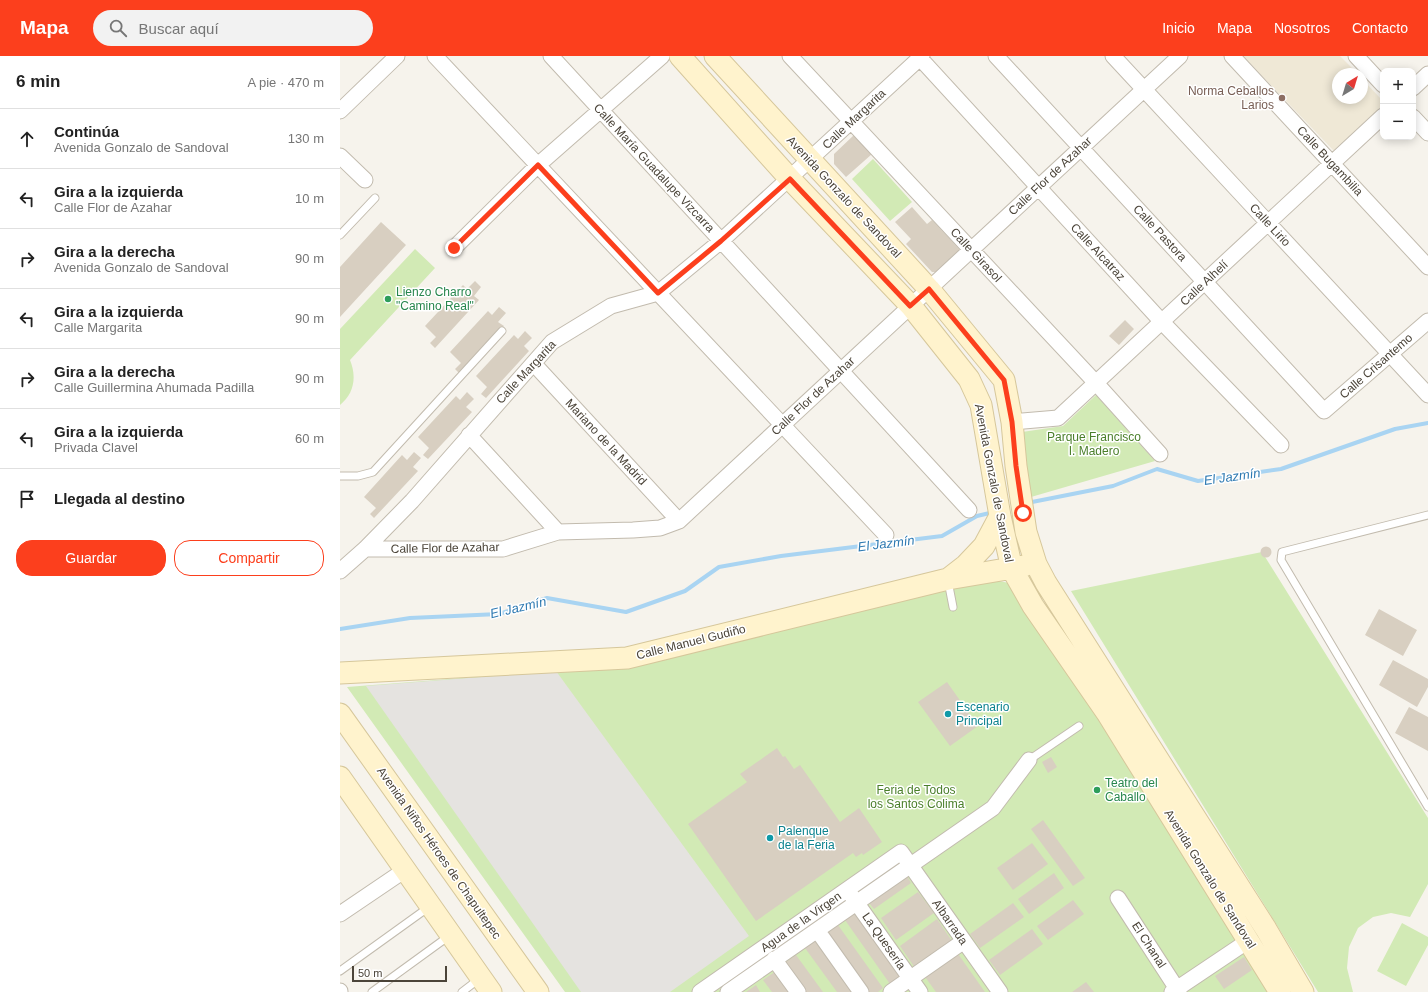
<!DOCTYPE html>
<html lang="es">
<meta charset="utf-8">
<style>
body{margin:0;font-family:Helvetica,sans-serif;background:#f2f2f2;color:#222}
.controls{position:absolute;right:12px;top:12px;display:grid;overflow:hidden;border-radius:8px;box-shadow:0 2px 10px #0003}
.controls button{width:36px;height:36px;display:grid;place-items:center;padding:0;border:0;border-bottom:1px solid #e0e0e0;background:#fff;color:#222;font:20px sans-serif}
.compass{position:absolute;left:992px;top:12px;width:36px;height:36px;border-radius:50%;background:#fff;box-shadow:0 2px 10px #0003;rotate:38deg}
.scale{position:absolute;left:12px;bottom:10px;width:95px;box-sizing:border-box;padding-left:4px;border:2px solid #4b4439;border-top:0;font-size:11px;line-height:14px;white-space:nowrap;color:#4b4439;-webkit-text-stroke:3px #fff;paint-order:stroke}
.stop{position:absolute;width:12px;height:12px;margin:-9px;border:3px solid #fc3f1d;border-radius:50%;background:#fff}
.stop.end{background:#fc3f1d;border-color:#fff;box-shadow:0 1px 4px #0008}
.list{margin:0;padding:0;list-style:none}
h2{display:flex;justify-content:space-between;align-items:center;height:52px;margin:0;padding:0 16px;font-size:17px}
h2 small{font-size:13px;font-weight:400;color:#767676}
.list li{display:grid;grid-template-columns:26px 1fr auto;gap:12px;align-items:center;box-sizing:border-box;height:60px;padding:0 16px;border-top:1px solid #e0e0e0}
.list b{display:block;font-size:15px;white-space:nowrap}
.list p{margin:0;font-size:13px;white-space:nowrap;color:#767676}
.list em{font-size:13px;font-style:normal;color:#767676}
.actions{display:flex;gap:8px;padding:12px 16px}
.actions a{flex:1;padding:9px 0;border:1px solid #fc3f1d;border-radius:16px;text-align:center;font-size:14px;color:#fc3f1d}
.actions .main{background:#fc3f1d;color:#fff}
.icon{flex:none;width:22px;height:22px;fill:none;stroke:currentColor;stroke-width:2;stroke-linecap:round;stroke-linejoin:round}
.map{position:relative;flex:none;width:1088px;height:936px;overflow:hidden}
header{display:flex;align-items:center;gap:24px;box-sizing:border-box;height:56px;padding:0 20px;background:#fc3f1d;color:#fff}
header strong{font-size:19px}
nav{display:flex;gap:22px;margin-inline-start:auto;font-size:14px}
.search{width:280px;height:36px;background:#f2f2f2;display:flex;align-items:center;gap:10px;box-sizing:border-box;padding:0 14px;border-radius:22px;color:#767676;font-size:15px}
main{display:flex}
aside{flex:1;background:#fff}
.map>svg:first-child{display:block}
</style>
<header>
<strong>Mapa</strong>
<div class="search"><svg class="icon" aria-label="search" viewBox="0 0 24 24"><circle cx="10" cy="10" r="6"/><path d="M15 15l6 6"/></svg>Buscar aquí</div>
<nav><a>Inicio</a><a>Mapa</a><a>Nosotros</a><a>Contacto</a></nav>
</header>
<main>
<aside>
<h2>6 min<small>A pie · 470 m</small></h2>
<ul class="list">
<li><svg class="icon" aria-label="ahead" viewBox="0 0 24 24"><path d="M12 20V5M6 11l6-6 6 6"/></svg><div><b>Continúa</b><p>Avenida Gonzalo de Sandoval</p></div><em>130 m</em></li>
<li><svg class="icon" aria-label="left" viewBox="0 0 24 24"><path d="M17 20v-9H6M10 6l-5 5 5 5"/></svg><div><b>Gira a la izquierda</b><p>Calle Flor de Azahar</p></div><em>10 m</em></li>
<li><svg class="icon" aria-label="right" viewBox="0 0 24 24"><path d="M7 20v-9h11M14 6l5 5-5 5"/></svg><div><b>Gira a la derecha</b><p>Avenida Gonzalo de Sandoval</p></div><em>90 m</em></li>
<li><svg class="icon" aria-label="left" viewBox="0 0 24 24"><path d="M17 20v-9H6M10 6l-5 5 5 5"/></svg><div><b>Gira a la izquierda</b><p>Calle Margarita</p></div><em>90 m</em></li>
<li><svg class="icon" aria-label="right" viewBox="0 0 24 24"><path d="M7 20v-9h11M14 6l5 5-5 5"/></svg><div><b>Gira a la derecha</b><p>Calle Guillermina Ahumada Padilla</p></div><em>90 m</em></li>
<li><svg class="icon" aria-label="left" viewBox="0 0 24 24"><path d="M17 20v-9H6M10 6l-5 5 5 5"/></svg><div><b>Gira a la izquierda</b><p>Privada Clavel</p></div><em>60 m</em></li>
<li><svg class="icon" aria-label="arrive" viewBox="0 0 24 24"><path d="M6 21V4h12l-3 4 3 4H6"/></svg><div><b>Llegada al destino</b></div></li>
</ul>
<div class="actions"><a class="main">Guardar</a><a>Compartir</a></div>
</aside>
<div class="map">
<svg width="1088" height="936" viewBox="0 0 1088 936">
<rect width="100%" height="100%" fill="#f6f3ec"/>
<path fill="#efe8d6" d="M 903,0 L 1000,0 L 1018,18 L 998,18 L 998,42 L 1022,42 L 1022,23 L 1043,45 L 1043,49 L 994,95 Z"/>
<path fill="#d2eab5" d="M 533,103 L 572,146 L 550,165 L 512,123 Z
M 75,193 L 95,212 L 10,304 C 17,321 14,338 0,349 L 0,273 Z
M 756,339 L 815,405 L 691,441 L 682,376 L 723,370 Z
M 922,496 L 1088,762 L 1088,828 L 1070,861 L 1051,857 L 1033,861 L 1018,872 L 1009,891 L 1007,912 L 1013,936 L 978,936 L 731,535 Z
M 659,525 L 674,528 L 928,936 L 225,936 L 7,631 L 289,609 L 602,534 Z
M 1062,867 L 1088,881 L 1088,889 L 1066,930 L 1037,915 Z"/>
<path fill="#e5e3e0" d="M 216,615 L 409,880 L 330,936 L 241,936 L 26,630 Z"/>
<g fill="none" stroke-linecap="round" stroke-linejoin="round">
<path stroke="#a9d4f2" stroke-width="4" d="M 687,447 L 773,430 L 817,413 L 858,425 L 941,413 L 1055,373 L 1088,367
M 0,573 L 70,562 L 159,558 L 207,542 L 286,556 L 345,535 L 379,511 L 441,500 L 602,480 L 637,460 L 654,456"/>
</g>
<path fill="#d8cfc1" d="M 514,79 L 532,98 L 506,121 L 494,108 L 494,98 Z
M 572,151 L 587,168 L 592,164 L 621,195 L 597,216 L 592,216 L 566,188 L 571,183 L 555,166 Z
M 41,166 L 66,189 L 0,261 L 0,211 Z
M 135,225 L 141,231 L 134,240 L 139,244 L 95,292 L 90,287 L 96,281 L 85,270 L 123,229 L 127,233 Z
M 159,251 L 166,257 L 158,266 L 164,270 L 120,318 L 115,313 L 121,307 L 110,296 L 148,255 L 152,259 Z
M 785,264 L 794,273 L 779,289 L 769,280 Z
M 185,275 L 192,282 L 184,290 L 189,295 L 146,342 L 141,338 L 147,331 L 136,320 L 174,279 L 178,283 Z
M 127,336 L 134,343 L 126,351 L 132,356 L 88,403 L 83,399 L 89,392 L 78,381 L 116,340 L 120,344 Z
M 74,396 L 81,402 L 73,411 L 78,415 L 34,462 L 30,458 L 36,452 L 24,441 L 62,399 L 67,404 Z
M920.5 496a5.5 5.5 0 1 1 11 0a5.5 5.5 0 1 1-11 0Z
M 1039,553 L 1077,574 L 1063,600 L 1025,579 Z
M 1053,604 L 1088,623 L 1088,631 L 1077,651 L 1039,629 Z
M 607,626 L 638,670 L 610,690 L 578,646 Z
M 1069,651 L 1088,661 L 1088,695 L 1055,677 Z
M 437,692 L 443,701 L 445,700 L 454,713 L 460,709 L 500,766 L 519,752 L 542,786 L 523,799 L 522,797 L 516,801 L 513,797 L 416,865 L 348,768 L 407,726 L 400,718 Z
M 711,701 L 717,711 L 708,717 L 702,706 Z
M 703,764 L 745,822 L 733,830 L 691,773 Z
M 692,787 L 708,808 L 673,834 L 657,812 Z
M 556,805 L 561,812 L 523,838 L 519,832 Z
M 714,817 L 724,832 L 689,858 L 678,843 Z
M 567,820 L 571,827 L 534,853 L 529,847 Z
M 578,836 L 594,857 L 556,884 L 541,862 Z
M 733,844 L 744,858 L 708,884 L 697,870 Z
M 673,847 L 684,861 L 640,892 L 630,878 Z
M 495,848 L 499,854 L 462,881 L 457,875 Z
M 517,855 L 563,919 L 550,928 L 505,864 Z
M 597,863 L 612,885 L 575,912 L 560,890 Z
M 498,869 L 543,932 L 538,936 L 527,936 L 485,878 Z
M 692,873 L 703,888 L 660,919 L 649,904 Z
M 478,883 L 516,936 L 497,936 L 465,892 Z
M 616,895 L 645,936 L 596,936 L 583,918 Z
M 456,899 L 483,936 L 464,936 L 443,908 Z
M 904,901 L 912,914 L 884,933 L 875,920 Z
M 436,915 L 451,936 L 432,936 L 423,924 Z
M 746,926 L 754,936 L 732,936 Z
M 416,929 L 420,936 L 406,936 Z"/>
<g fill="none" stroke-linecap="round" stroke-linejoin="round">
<defs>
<path id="lane" d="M 0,179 L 35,142
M 0,420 L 18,420 L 33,416 L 162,275
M 1088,459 L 942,496 L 941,504 L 1088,751
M 608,525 L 613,551
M 689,704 L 739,670
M 0,915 L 89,851
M 32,936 L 109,880
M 122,936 L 139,923"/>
<path id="street" d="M 95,0 L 546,479
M 211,0 L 629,454
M 450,0 L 756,327 L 820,398
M 578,0 L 822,266 L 941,389
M 656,0 L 984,355 L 1088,265
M 773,0 L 1088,339
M 892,0 L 1088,211
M 1016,0 L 1043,29
M 1073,32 L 1088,18
M 0,55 L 57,0
M 1073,61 L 1088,77
M 0,100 L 25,124
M 114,192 L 198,109 L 322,0
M 194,308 L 339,465
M 672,366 L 718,362 L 1043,60
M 129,379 L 218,476
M 25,493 L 163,493 L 218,476 L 293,474 L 320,472 L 339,465 L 840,0
M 0,515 L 25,493 L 72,445 L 212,286 L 271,250 L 318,237 L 381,185 L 582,0
M 511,839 L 580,936
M 778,842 L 839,936
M 0,858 L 65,814
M 477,874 L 521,936
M 434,903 L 458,936
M 0,935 L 0,936
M 360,936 L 561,796 L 660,936
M 388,936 L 653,752 L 689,704
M 551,936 L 624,885
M 832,936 L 902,889"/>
<path id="secondary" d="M 340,0 L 450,123 L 571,250 L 629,323 L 641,349 L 660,460 L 672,513 L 693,550 L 767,657 L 940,936
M 375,0 L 589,233 L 664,324 L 672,366 L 676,410 L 686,476 L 696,508 L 706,527 L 926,873 L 963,936
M 608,523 L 626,509 L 644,490 L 660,460
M 0,617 L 287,602 L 608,523 L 684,510
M 0,658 L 198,936
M 0,721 L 151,936"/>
</defs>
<use href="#lane" stroke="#c2bbae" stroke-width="9"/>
<use href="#street" stroke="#c2bbae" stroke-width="17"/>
<use href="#secondary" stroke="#d6c79b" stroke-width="23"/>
<use href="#lane" stroke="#fff" stroke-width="7"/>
<use href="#street" stroke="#fff" stroke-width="15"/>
<use href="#secondary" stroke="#fff3cd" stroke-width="21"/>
</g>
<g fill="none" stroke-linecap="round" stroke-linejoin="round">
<path stroke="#fc3f1d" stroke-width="5" d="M 114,192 L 198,109 L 318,237 L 381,185 L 450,123 L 570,250 L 589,233 L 664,324 L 672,366 L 676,410 L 683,457"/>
</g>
<circle fill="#8d6e63" stroke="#fff" stroke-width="1.5" cx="942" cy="42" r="4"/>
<g fill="#2e9e5b" stroke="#fff" stroke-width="1.5">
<circle cx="48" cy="243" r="4"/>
<circle cx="757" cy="734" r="4"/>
</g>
<g fill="#0f9aa8" stroke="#fff" stroke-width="1.5">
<circle cx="608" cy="658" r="4"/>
<circle cx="430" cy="782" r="4"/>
</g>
<g text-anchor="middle" stroke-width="3" stroke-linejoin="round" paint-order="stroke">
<g font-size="12" fill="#785e54" stroke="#fff" text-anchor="end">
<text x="934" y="39">Norma Ceballos<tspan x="934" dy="14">Larios</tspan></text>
</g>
<g font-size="12" fill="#4b4439" stroke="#fff">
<text transform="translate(514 63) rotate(-43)" y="4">Calle Margarita</text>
<text transform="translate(990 105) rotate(47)" y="4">Calle Bugambilia</text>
<text transform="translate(314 112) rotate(47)" y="4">Calle María Guadalupe Vizcarra</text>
<text transform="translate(710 120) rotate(-43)" y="4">Calle Flor de Azahar</text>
<text transform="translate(504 141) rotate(47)" y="4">Avenida Gonzalo de Sandoval</text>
<text transform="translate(930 169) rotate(47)" y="4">Calle Lirio</text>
<text transform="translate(820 177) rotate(47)" y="4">Calle Pastora</text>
<text transform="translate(758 196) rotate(47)" y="4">Calle Alcatraz</text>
<text transform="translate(636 199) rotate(47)" y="4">Calle Girasol</text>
<text transform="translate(864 227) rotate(-43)" y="4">Calle Alhelí</text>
<text transform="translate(1036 310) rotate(-41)" y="4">Calle Crisantemo</text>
<text transform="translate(186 316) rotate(-47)" y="4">Calle Margarita</text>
<text transform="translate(473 340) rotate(-43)" y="4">Calle Flor de Azahar</text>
<text transform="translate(266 386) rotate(47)" y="4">Mariano de la Madrid</text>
<text transform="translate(654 427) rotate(79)" y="4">Avenida Gonzalo de Sandoval</text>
<text transform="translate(105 492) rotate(-1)" y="4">Calle Flor de Azahar</text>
<text transform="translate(351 586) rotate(-14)" y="4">Calle Manuel Gudiño</text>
<text transform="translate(99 797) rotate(55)" y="4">Avenida Niños Héroes de Chapultepec</text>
<text transform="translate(870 823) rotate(58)" y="4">Avenida Gonzalo de Sandoval</text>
<text transform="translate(461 866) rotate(-35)" y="4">Agua de la Virgen</text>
<text transform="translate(610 866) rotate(55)" y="4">Albarrada</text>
<text transform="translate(544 885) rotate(55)" y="4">La Quesería</text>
<text transform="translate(809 889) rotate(57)" y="4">El Chanal</text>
</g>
<g font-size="12" fill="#27864d" stroke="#fff" text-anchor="start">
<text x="56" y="240">Lienzo Charro<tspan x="56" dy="14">"Camino Real"</tspan></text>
<text x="765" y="731">Teatro del<tspan x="765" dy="14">Caballo</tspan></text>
</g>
<g font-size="12" fill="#4a7f2a" stroke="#fff">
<text x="754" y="385">Parque Francisco<tspan x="754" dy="14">I. Madero</tspan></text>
<text x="576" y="738">Feria de Todos<tspan x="576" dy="14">los Santos Colima</tspan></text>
</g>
<g font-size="12" fill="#0d838f" stroke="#fff" text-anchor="start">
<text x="616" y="655">Escenario<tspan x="616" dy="14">Principal</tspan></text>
<text x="438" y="779">Palenque<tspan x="438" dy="14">de la Feria</tspan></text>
</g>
<g font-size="13" font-style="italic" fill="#2e7ab2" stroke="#fff">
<text transform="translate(892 420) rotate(-8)" y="5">El Jazmín</text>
<text transform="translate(546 487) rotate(-7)" y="5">El Jazmín</text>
<text transform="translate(178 551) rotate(-13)" y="5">El Jazmín</text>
</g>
</g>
</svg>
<div class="controls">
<button>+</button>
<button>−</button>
</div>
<svg class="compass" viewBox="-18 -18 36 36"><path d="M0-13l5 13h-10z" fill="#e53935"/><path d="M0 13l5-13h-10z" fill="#767676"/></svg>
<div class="scale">50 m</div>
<div class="stop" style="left:683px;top:457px"></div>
<div class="stop end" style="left:114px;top:192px"></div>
</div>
</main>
